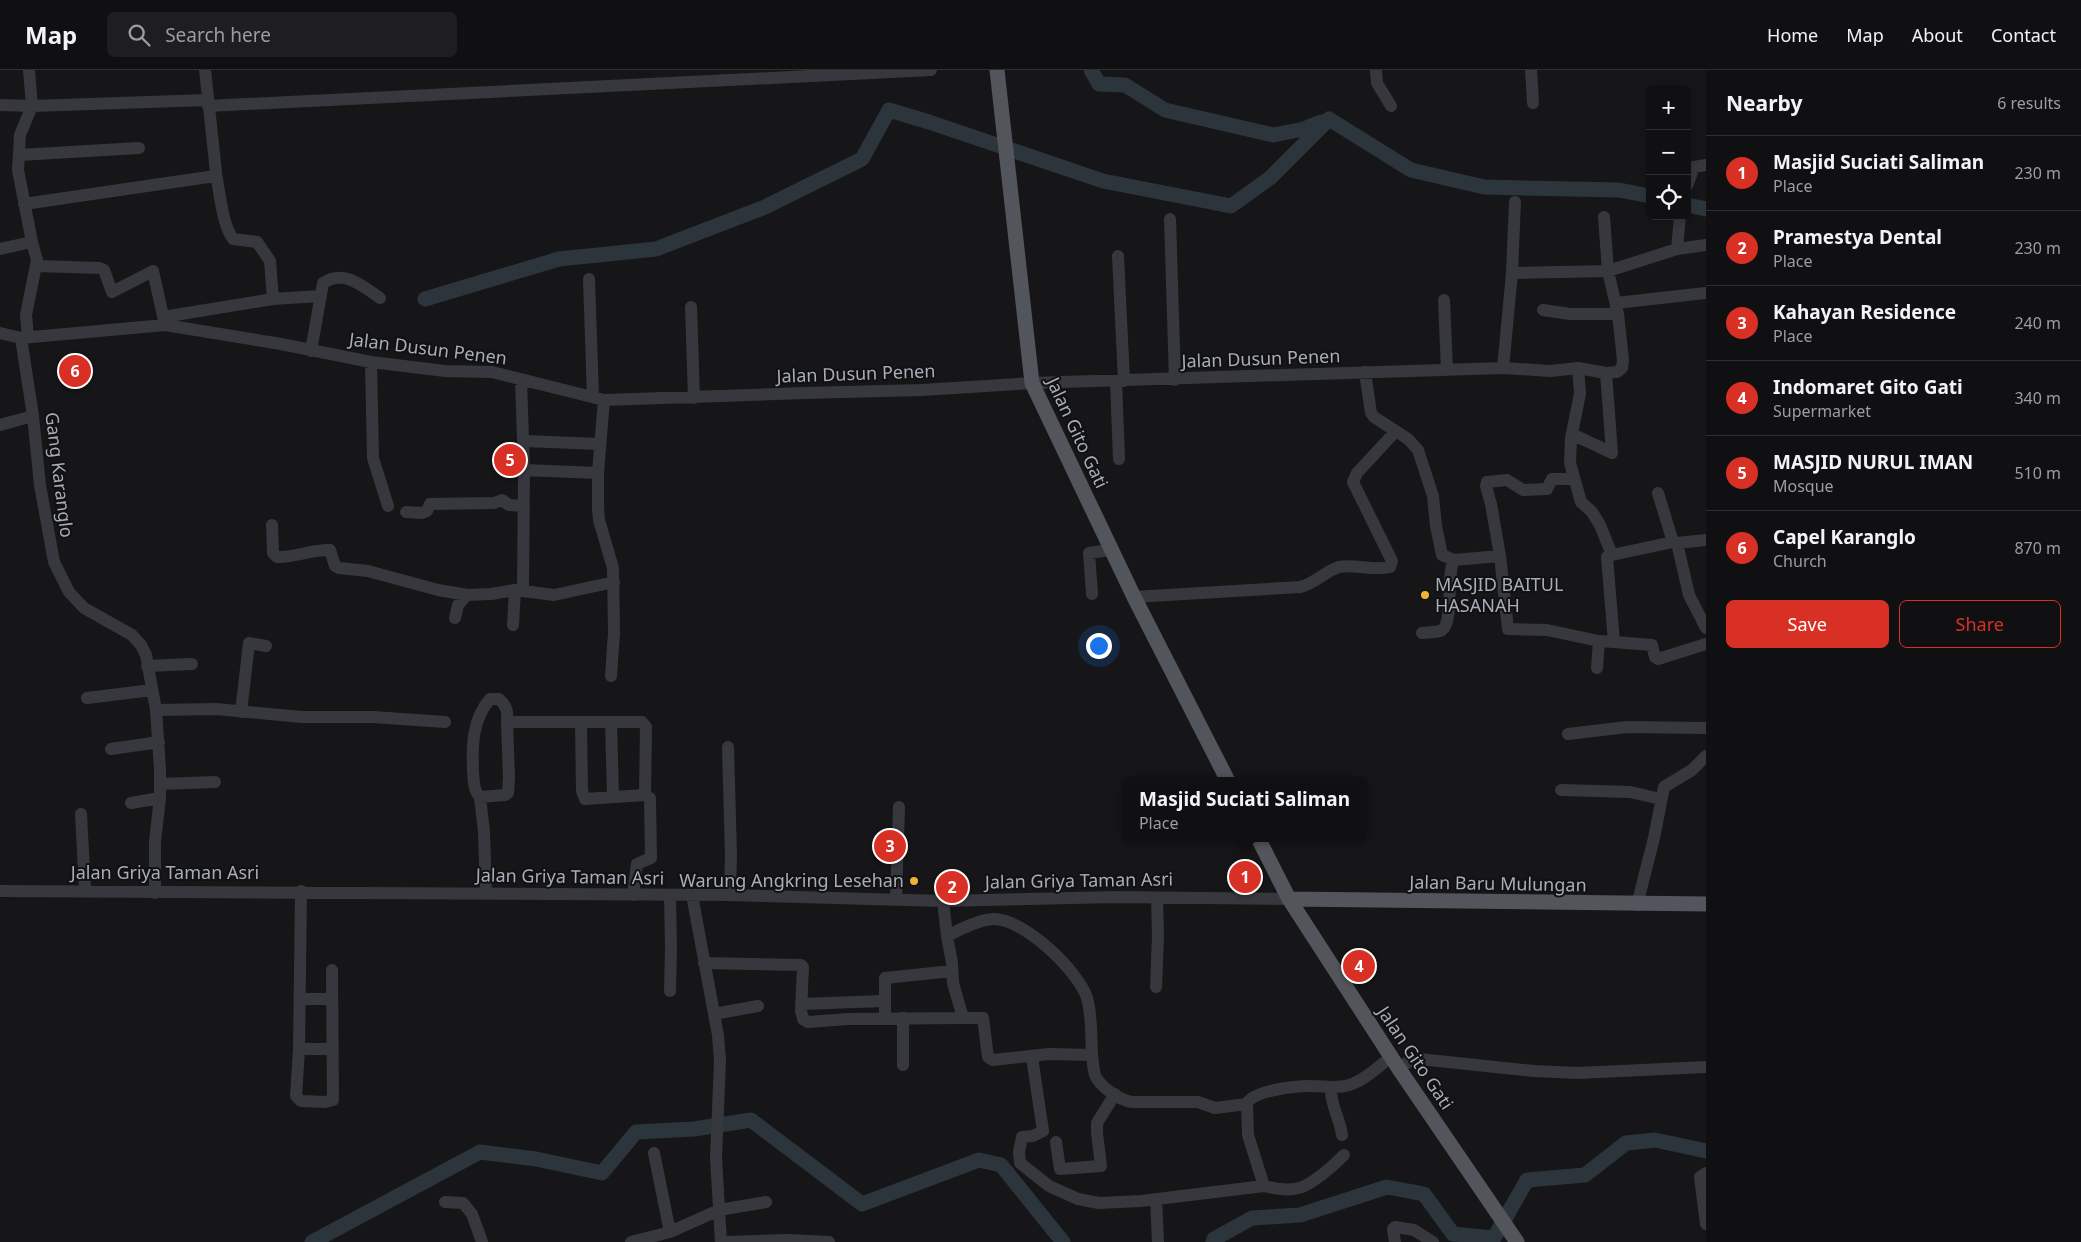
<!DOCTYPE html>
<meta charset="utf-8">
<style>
body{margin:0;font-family:"Noto Sans",sans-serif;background:#1e1e20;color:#f1f3f6}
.controls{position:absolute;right:15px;top:15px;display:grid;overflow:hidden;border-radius:8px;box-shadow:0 2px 8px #0003}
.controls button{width:45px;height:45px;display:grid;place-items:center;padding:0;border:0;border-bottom:1px solid #303032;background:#101012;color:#f1f3f6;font:25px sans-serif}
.you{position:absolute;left:1098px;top:575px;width:18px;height:18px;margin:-12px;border:4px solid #fff;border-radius:50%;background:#1a73e8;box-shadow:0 0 0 8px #1a73e833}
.badge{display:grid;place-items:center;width:32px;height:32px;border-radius:50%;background:#d93025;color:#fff;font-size:16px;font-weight:700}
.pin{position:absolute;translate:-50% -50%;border:2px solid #fff;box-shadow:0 1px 5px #0006}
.popup{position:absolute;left:1122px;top:707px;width:245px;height:65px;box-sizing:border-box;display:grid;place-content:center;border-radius:8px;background:#101012;filter:drop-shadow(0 1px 4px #0005);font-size:16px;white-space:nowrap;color:#9c9d9f}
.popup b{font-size:19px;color:#f1f3f6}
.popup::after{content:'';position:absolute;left:50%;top:100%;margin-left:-10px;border:10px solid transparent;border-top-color:#101012}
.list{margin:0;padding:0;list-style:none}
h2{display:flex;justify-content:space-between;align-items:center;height:65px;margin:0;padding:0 20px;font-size:21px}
h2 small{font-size:16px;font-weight:400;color:#9c9d9f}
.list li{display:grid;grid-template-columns:32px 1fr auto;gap:15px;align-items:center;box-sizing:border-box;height:75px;padding:0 20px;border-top:1px solid #303032}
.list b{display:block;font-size:19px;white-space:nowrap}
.list p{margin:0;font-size:16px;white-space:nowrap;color:#9c9d9f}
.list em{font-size:16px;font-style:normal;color:#9c9d9f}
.actions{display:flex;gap:10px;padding:15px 20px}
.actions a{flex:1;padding:11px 0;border:1px solid #d93025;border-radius:8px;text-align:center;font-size:18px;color:#d93025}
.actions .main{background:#d93025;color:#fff}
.icon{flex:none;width:28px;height:28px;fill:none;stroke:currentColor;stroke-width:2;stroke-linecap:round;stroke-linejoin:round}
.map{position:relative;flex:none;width:1706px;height:1172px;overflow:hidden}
header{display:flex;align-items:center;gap:30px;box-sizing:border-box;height:70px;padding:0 25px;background:#101012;border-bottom:1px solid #303032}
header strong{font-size:24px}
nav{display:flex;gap:28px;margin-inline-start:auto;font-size:18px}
.search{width:350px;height:45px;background:#1e1e20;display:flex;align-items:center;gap:12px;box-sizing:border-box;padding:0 18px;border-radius:8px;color:#9c9d9f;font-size:19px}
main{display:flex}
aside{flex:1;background:#101012}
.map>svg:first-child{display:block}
</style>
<header>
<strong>Map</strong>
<div class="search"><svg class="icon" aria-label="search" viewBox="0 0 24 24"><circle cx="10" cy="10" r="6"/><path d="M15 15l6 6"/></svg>Search here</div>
<nav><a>Home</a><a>Map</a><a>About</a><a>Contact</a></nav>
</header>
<main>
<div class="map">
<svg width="1706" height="1172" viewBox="0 0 1706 1172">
<rect width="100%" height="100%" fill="#161618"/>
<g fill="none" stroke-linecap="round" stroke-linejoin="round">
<path stroke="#2c353c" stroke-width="15" d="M 1091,0 L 1099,14 L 1125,15 L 1165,40 L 1273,65 L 1304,59 L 1321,52
M 1687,135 L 1706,139
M 425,229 L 559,189 L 656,179 L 765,137 L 862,89 L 889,40 L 929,52 L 1103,111 L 1231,136 L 1270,108 L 1329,49 L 1411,100 L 1484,117 L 1619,120 L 1650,126
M 312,1172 L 480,1082 L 536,1089 L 602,1103 L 636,1062 L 694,1059 L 751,1050 L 862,1134 L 979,1090 L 1001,1095 L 1063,1172
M 1213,1172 L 1214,1169 L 1252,1148 L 1300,1145 L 1387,1117 L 1424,1124 L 1453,1164 L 1494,1168 L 1527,1110 L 1585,1105 L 1626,1073 L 1655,1070 L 1706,1081"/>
<path stroke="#37383d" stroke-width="12" d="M 29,0 L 32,36 L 207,30
M 1376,0 L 1377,13 L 1391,36
M 1531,0 L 1533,33
M 0,35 L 32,36 L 20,65 L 18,100 L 32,172 L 0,179
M 208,36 L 931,0
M 19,85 L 139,78
M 216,104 C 220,123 222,154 233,169 L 257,172 L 270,191 L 273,229
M 1687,116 L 1694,97 L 1706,95
M 24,134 L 215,106 L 216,102 L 205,0
M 1170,149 L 1175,310
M 1677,179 L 1680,146
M 1118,186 L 1124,311
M 36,196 L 100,198 L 104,200 L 112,222 L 153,201 L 165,255
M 1512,203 L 1515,132
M 589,209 L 593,327
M 1444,230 L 1447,300
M 1616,233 L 1706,223
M 691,237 L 694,328
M 1543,240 L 1570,244 L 1618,244
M 163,247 L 273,229 L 320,226
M 0,263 L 21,268 L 165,255 L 281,274 L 371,292 L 445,301 L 492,302 L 604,330 L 805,323 L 922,320 L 1032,313 L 1503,298 L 1550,301 L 1578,298 L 1606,303 L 1617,302 L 1622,298 L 1623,290 L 1618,244 L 1608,201 L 1604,147
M 28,267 L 26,245 L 37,190 L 32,172
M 21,268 L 33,346 L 40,415 L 54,492 L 69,522 L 84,538 L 132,565 L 141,575 L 146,585 L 156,640 L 160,699 L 160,728 L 155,771 L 155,823
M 311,281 L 323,213 C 345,199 362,216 380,228
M 371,292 L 373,388 L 388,436
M 1503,298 L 1512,203 L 1608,201 L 1677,179 L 1706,175
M 1578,298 L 1580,324 L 1571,368 L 1570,393 L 1581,432 L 1592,442 L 1600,455 L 1612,485
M 1365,302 L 1371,343 L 1374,347 L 1408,369 L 1418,380 L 1433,426 L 1436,456 L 1442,485 L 1454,490 L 1500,486 L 1508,559 L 1547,560 L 1599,571 L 1614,572 L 1607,487 L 1612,485 L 1673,472
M 521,309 L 524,400 L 523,520
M 1116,311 L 1119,389
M 604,330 L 598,403 L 598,438 L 599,450 L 613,498 L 614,563 L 611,606
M 0,355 L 33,346
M 1572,364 L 1612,383 L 1606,303
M 524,371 L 600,374
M 524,400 L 598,403
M 1658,423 L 1673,472 L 1677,473 L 1689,525 L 1706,558
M 406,442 L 422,443 L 427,441 L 430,434 L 494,433 L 502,430 L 509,435 L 524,436
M 272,455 L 273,483 L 277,487 C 295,488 312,479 330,480 L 335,496 L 339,498 L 368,501 L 438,520 L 467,525 L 491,524 L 515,520 L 554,525 L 614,512
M 1677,473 L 1706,470
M 1500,486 L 1491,434 L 1486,416 L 1487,412 L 1507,410 L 1523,420 L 1547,419 L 1552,409 L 1573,409
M 1092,524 L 1089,483 L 1110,480
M 1134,527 L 1300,517 C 1315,514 1325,501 1339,497 C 1355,494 1374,501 1390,497 L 1392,491 L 1353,412 L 1357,403 L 1396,361
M 455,548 L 458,535 L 467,525
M 513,555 L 515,520
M 1422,563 C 1427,562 1437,563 1442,560 C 1454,552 1446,504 1454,490
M 1614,572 L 1652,575 L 1655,587 L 1658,589 L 1706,574
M 147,596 L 192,594
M 1597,598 L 1599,571
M 87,628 L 152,620
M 156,640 L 216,639 L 301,647 L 373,647 L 445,652
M 241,642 L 249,573 L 266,576
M 611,652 L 613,727
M 1568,664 L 1627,657 L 1706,658
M 728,677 L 731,785 L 730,825
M 111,679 L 159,672
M 160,714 L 215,712
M 1561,720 L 1630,722 L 1661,729
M 480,727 C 473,720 474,711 473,701 C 472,676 472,650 490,629 L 499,629 C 507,636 508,642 507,652
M 131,733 L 160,728
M 81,744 L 85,820
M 0,821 L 730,825 L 943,831 L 1116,827 L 1289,829
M 301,821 L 299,979 L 296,1026 L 301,1031 L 325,1032 L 333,1030 L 332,900
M 486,823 L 484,762 L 480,727 L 505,725 L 508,723 L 509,707 L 507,652 L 642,652 L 646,657 L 645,725 L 585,729 L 582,721 L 581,653
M 633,825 L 637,794 L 651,788 L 650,728
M 692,825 L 718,965 L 720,991 L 716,1088 L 721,1172
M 896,828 L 899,737
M 943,831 L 947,866 L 952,893 L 953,913 L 963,948 L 983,948 L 988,987 L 993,990 L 1049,984 L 1092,985 C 1093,991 1093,999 1095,1005 C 1100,1017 1119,1030 1132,1032 L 1198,1032 L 1215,1038 L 1247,1034 C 1252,1020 1297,1016 1311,1016 C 1325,1016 1336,1019 1349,1015 C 1364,1011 1379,996 1391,987
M 1637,835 L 1654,768 L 1664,717 L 1692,700 L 1706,686
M 947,866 C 961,859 978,850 993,849 C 1023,848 1078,900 1087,928 C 1092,945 1091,967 1092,985
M 704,893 L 801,895 L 803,897 L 801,941 L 803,949 L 808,952 L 848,949 L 963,948
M 1156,917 L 1158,866 L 1157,828
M 670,921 L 671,877 L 670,826
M 300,929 L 332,929
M 801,934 L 884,931
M 714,944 L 758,936
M 885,949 L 885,908 L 952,901
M 299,979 L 332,979
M 1032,987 L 1043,1061 L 1033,1066 L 1022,1067 L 1019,1082 L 1020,1093 L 1049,1116 L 1078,1129 L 1099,1133 L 1141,1131 L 1264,1116 C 1275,1119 1287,1121 1299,1118 C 1312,1115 1334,1095 1344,1085
M 903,995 L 903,948
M 1398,998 L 1410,991 L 1419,989 L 1534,1001 L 1578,1003 L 1706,997
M 1331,1018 C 1330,1034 1340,1049 1342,1065
M 1247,1034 L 1248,1065 L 1264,1116
M 1056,1072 L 1060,1099 L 1101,1096 L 1097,1063 L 1097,1053 L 1115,1024
M 654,1083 L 670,1162
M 1706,1103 L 1700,1107 L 1706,1154
M 1156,1129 L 1158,1172
M 445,1132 L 463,1133 L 472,1144 L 482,1172
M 631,1172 L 670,1162 L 719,1140 L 766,1132
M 728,1172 L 788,1170 L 829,1172
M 1395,1172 L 1393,1159 L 1395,1157 L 1414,1160 L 1433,1172"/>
<path stroke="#53555c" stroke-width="15" d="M 997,0 L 1032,313 L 1134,527 L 1228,711
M 1258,768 L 1289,829 L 1399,999 L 1517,1172
M 1289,829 L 1706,834"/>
</g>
<g fill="#f2b134" stroke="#111113" stroke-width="2">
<circle cx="1425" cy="525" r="5"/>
<circle cx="914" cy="811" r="5"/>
</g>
<g text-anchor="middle" stroke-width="4" stroke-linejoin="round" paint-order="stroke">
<g font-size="18" fill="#a8adb8" stroke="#111113">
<text transform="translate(428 279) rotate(7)" y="6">Jalan Dusun Penen</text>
<text transform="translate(1261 289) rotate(-2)" y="6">Jalan Dusun Penen</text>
<text transform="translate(856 304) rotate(-2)" y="6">Jalan Dusun Penen</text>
<text transform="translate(1077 363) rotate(65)" y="6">Jalan Gito Gati</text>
<text transform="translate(59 405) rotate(83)" y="6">Gang Karanglo</text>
<text x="165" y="809">Jalan Griya Taman Asri</text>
<text transform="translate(570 807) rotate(1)" y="6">Jalan Griya Taman Asri</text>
<text transform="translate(1079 811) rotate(-1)" y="6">Jalan Griya Taman Asri</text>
<text transform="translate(1498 814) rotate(1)" y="6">Jalan Baru Mulungan</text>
<text transform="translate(1415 988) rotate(56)" y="6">Jalan Gito Gati</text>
</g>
<g font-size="18" fill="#a8adb8" stroke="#111113" text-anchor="start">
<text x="1435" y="521">MASJID BAITUL<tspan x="1435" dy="21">HASANAH</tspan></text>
<text x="904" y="817" text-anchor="end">Warung Angkring Lesehan</text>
</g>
</g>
</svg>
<div class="controls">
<button>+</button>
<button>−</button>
<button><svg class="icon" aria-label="locate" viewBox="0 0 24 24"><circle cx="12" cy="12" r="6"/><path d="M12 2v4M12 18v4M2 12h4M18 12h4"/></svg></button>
</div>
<div class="you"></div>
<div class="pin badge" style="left:1245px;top:807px">1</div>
<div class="popup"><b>Masjid Suciati Saliman</b>Place</div>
<div class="pin badge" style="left:952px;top:817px">2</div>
<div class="pin badge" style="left:890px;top:776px">3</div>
<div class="pin badge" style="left:1359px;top:896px">4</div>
<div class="pin badge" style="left:510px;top:390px">5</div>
<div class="pin badge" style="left:75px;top:301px">6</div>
</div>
<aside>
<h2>Nearby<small>6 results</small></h2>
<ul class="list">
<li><span class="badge">1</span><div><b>Masjid Suciati Saliman</b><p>Place</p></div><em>230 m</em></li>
<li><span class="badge">2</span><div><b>Pramestya Dental</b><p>Place</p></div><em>230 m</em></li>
<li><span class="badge">3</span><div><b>Kahayan Residence</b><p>Place</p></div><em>240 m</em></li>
<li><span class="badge">4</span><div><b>Indomaret Gito Gati</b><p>Supermarket</p></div><em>340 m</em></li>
<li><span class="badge">5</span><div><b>MASJID NURUL IMAN</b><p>Mosque</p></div><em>510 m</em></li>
<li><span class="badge">6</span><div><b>Capel Karanglo</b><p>Church</p></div><em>870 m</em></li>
</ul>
<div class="actions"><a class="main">Save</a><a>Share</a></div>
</aside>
</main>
